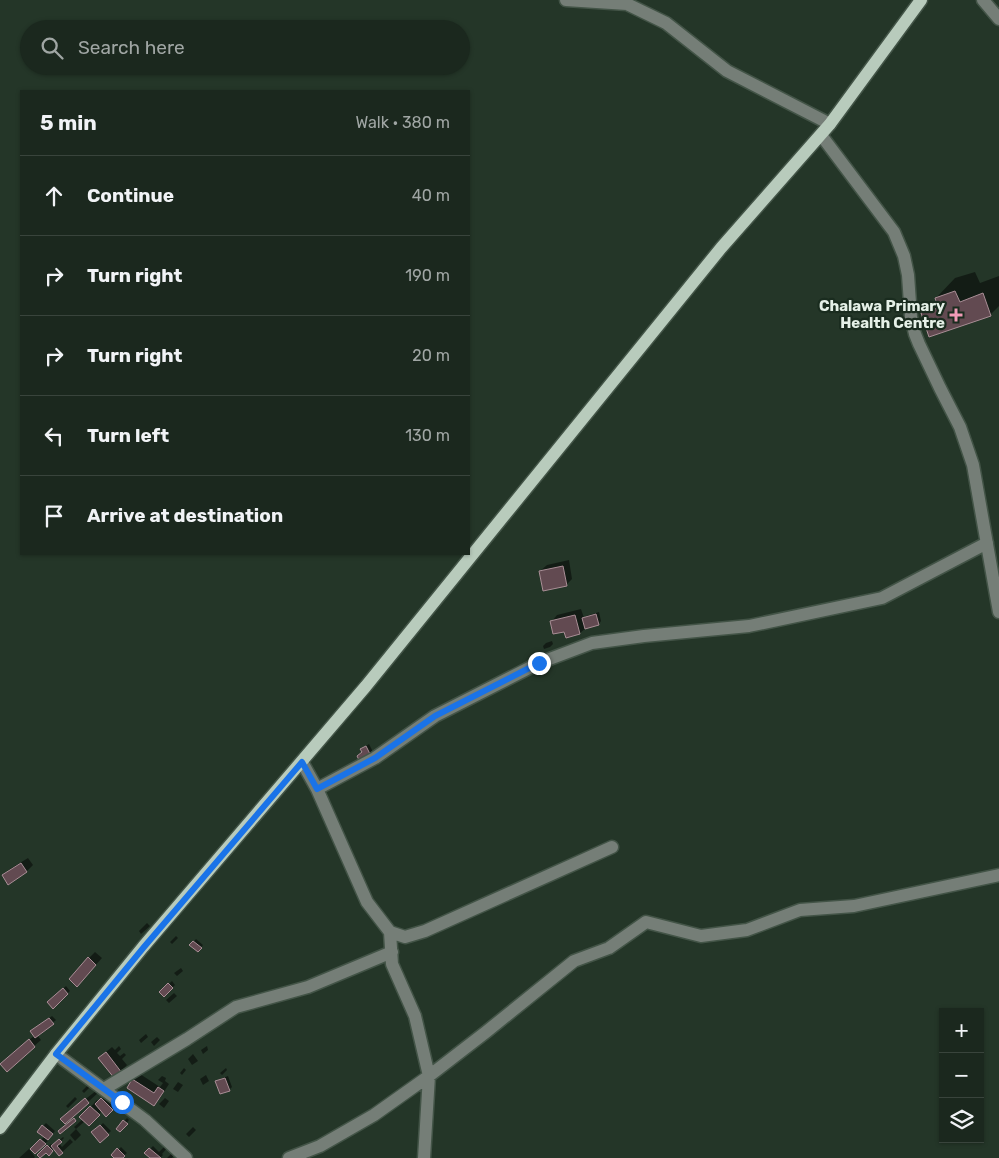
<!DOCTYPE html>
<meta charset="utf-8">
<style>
body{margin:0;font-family:Rubik,sans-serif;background:#28342b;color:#f1f3f6}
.controls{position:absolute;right:15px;bottom:15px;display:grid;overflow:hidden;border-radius:0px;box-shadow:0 1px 4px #0004}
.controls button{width:45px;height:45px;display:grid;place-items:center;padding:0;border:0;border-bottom:1px solid #39443c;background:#1b281e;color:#f1f3f6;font:25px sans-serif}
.stop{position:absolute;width:15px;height:15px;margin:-11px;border:4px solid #1a73e8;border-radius:50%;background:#fff}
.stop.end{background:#1a73e8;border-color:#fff;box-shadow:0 1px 5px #0008}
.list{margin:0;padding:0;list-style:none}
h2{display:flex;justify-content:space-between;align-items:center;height:65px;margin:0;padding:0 20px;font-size:21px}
h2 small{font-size:16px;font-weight:400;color:#a0a6a4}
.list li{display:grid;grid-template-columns:32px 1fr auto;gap:15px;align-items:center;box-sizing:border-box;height:80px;padding:0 20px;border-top:1px solid #39443c}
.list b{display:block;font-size:19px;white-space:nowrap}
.list em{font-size:16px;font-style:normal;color:#a0a6a4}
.icon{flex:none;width:28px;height:28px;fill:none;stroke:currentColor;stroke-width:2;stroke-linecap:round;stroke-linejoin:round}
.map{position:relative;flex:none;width:999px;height:1158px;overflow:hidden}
.search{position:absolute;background:#1b281e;box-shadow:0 1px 4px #0004;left:20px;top:20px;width:450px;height:55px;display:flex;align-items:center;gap:12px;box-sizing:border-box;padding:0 18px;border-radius:28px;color:#a0a6a4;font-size:19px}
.panel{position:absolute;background:#1b281e;box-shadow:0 1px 4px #0004;left:20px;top:90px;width:450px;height:465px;border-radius:0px}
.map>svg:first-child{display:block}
</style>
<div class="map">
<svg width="999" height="1158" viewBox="0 0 999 1158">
<rect width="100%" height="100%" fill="#243628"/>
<path fill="#0007" d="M 975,272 L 980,283 L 999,276 L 999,306 L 990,315 L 923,314 L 937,300 L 936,298 L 955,278 Z
M 569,560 L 572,579 L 566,585 L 540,571 L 547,565 Z
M 581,609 L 584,618 L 586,616 L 599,612 L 601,621 L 599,624 L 586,628 L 580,633 L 565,630 L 551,622 L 557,615 Z
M 552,641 L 553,644 L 550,647 L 544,649 L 543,646 L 546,643 Z
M 369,744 L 373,752 L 371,755 L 363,752 L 362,749 Z
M 28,858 L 33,865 L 27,871 L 8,883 L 3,876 L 10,869 Z
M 147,923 L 150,926 L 141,934 L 139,931 Z
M 176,936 L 178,938 L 172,944 L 170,942 Z
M 196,939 L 203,945 L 198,951 L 191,945 Z
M 95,952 L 102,958 L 83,979 L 89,958 Z
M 181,968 L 183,971 L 177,976 L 174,973 Z
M 172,981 L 175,985 L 164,996 L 160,992 Z
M 66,986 L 70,991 L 53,1007 L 48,1002 Z
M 174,993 L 177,996 L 169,1003 L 166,1000 Z
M 52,1016 L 56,1020 L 37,1035 L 41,1040 L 7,1070 L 8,1058 L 35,1035 L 35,1029 Z
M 146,1034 L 148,1037 L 141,1043 L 139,1040 Z
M 157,1037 L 160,1040 L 154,1046 L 151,1042 Z
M 119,1046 L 121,1049 L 117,1053 L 120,1056 L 124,1053 L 126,1055 L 122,1059 L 127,1065 L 115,1077 L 106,1052 L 112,1047 L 115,1050 Z
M 207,1046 L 208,1050 L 203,1054 L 201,1050 Z
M 193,1054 L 198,1061 L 192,1065 L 188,1059 Z
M 184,1068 L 186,1070 L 182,1075 L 180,1073 Z
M 226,1068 L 227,1070 L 222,1075 L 220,1073 Z
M 140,1074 L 160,1087 L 163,1083 L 158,1080 L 162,1076 L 166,1078 L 165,1081 L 169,1084 L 160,1098 L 153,1104 L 133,1080 Z
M 206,1075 L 209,1081 L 203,1085 L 200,1079 Z
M 228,1076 L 232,1087 L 229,1090 L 217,1081 L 220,1079 Z
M 91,1082 L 93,1084 L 84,1093 L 82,1091 Z
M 178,1082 L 183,1085 L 178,1092 L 173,1089 Z
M 97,1090 L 99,1092 L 88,1102 L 68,1113 Z
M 105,1096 L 115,1107 L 106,1115 L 102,1111 L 89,1124 L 85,1121 L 76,1129 L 81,1135 L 75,1141 L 70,1135 L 76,1129 L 74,1127 L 83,1119 L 81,1117 L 97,1100 L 99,1102 Z
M 75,1097 L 77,1099 L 68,1108 L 66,1106 Z
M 165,1098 L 169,1101 L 164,1108 L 159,1104 Z
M 127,1118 L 129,1120 L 120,1131 L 117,1128 Z
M 46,1123 L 55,1131 L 47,1140 L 48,1141 L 35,1152 L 32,1149 L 45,1136 L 43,1126 Z
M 103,1123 L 111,1131 L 100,1141 L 93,1133 Z
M 193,1127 L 196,1130 L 189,1137 L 186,1134 Z
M 63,1137 L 64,1138 L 59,1143 L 62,1147 L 70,1139 L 73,1142 L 59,1155 L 54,1148 L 49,1154 L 46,1151 L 39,1155 L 51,1144 L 53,1146 Z
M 166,1145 L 168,1147 L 162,1154 L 163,1155 L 160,1158 L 152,1158 L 146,1153 L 153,1146 L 159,1152 Z
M 121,1147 L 127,1153 L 121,1158 L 116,1158 L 113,1155 Z
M 29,1149 L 35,1157 L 34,1158 L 19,1158 Z
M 174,1151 L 176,1153 L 172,1158 L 167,1158 Z"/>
<path fill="#624a51" stroke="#a98e96" d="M 955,291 L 960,302 L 983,293 L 991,316 L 929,337 L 921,313 L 938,308 L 935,298 Z
M 563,566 L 567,586 L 543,591 L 539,571 Z
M 596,614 L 599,625 L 585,629 L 582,618 Z
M 575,615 L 580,634 L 566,638 L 564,632 L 553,634 L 550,621 Z
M 366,746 L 371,756 L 360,762 L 357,756 L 362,752 L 360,749 Z
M 21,863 L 27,872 L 8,885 L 2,875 Z
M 193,941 L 202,948 L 198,952 L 189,945 Z
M 88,957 L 96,965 L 77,987 L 69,979 Z
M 168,983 L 173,988 L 164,997 L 159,992 Z
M 63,988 L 68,994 L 53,1009 L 47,1002 Z
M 49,1018 L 54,1024 L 35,1038 L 30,1031 Z
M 29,1039 L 35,1047 L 7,1072 L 0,1064 Z
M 106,1052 L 122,1073 L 115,1079 L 98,1058 Z
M 225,1078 L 230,1091 L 220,1094 L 215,1081 Z
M 132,1079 L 154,1093 L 158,1087 L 164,1091 L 154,1106 L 127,1088 Z
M 85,1098 L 89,1103 L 65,1124 L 60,1119 Z
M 101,1098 L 113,1110 L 106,1117 L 95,1104 Z
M 90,1106 L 100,1115 L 89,1126 L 79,1117 Z
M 74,1118 L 76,1121 L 60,1134 L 58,1131 Z
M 123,1120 L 128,1124 L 120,1132 L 116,1129 Z
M 42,1125 L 53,1134 L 48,1140 L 37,1132 Z
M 100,1125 L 109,1135 L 100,1143 L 91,1132 Z
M 40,1139 L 46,1144 L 35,1154 L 30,1149 Z
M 59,1139 L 62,1142 L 57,1146 L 63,1153 L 59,1156 L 51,1146 Z
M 47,1145 L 53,1151 L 49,1156 L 46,1153 L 40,1158 L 37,1155 Z
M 117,1148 L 125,1156 L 123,1158 L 114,1158 L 111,1155 Z
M 149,1148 L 161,1158 L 150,1158 L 144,1153 Z"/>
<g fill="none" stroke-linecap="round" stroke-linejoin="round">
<defs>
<path id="minor" d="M 566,0 L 627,4 L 666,23 L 727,71 L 830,124
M 983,0 L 999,19
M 821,135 L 894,232 L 904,256 L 908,275 L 911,317 L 915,334 L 919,344 L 940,388 L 960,427 L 973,465 L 999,612
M 302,762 L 317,789 L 367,902 L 390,932 L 405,937 L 425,931 L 612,847
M 317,789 L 375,758 L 435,716 L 539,663 L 592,643 L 644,636 L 749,626 L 882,598 L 987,543
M 56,1054 L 145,1120 L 186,1158
M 104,1089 L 187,1039 L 236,1007 L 308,987 L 392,952
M 289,1158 L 320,1146 L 374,1115 L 429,1076 L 415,1016 L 392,964 L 390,932
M 424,1158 L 429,1076 L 486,1032 L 574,961 L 609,948 L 646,922 L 701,936 L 747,930 L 800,910 L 854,906 L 999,875"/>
<path id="major" d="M 0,1128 L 56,1054 L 143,947 L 366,686 L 721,248 L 830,124 L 921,0"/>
</defs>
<use href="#minor" stroke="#435447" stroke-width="15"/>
<use href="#major" stroke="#435447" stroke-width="15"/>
<use href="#minor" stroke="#757e77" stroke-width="12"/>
<use href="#major" stroke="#b8cbbc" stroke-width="12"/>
</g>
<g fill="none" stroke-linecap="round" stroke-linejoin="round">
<path stroke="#1a73e8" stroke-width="6" d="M 122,1102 L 56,1054 L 144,947 L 302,762 L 317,789 L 375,758 L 435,716 L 539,663"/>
</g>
<path fill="#f09ab6" stroke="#1a2c1f" stroke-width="2" d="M953.5 307.5h5v5h5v5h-5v5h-5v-5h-5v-5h5z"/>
<g text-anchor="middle" stroke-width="4.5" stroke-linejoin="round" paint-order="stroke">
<g font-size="15" font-weight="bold" fill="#e5f0e7" stroke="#1a2c1f" text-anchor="end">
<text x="945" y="311">Chalawa Primary<tspan x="945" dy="17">Health Centre</tspan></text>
</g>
</g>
</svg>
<div class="controls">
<button>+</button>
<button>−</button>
<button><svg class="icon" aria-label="layers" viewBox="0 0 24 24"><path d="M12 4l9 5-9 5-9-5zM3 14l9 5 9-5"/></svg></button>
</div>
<div class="stop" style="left:122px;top:1102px"></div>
<div class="stop end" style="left:539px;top:663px"></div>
<div class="search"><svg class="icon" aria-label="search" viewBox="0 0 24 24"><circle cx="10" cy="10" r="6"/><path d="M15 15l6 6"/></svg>Search here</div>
<section class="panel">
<h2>5 min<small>Walk · 380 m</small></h2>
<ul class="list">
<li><svg class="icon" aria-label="ahead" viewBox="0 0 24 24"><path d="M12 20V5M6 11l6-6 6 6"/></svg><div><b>Continue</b></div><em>40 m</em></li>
<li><svg class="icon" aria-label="right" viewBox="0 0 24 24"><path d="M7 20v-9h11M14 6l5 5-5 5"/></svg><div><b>Turn right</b></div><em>190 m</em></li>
<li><svg class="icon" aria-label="right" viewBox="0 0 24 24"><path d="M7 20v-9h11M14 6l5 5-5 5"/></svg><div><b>Turn right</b></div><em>20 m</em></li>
<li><svg class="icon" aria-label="left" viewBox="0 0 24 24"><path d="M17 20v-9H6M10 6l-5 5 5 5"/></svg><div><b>Turn left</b></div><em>130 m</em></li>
<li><svg class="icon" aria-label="arrive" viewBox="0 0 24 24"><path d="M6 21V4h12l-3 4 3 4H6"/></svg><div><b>Arrive at destination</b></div></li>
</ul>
</section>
</div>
